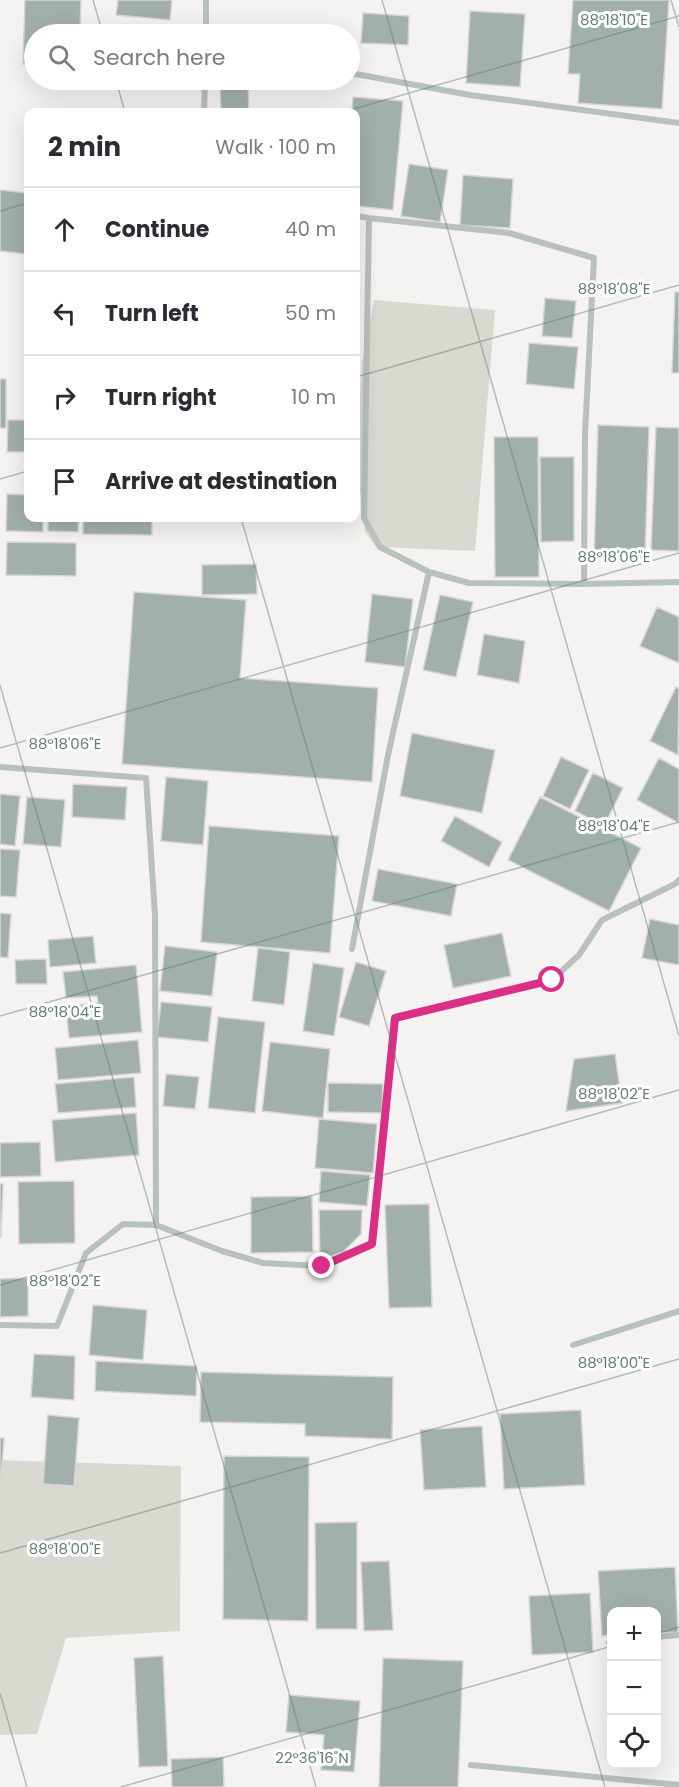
<!DOCTYPE html>
<meta charset="utf-8">
<style>
body{margin:0;font-family:Poppins,sans-serif;background:#f7f7f7;color:#2b2b33}
.controls{position:absolute;right:18px;bottom:18px;display:grid;overflow:hidden;border-radius:12px;box-shadow:0 6px 24px #0002}
.controls button{width:54px;height:54px;display:grid;place-items:center;padding:0;border:0;border-bottom:2px solid #e1e1e2;background:#fff;color:#2b2b33;font:30px sans-serif}
.stop{position:absolute;width:18px;height:18px;margin:-14px;border:4px solid #da2e87;border-radius:50%;background:#fff}
.stop.end{background:#da2e87;border-color:#fff;box-shadow:0 2px 6px #0008}
.list{margin:0;padding:0;list-style:none}
h2{display:flex;justify-content:space-between;align-items:center;height:78px;margin:0;padding:0 24px;font-size:26px}
h2 small{font-size:20px;font-weight:400;color:#7c7c81}
.list li{display:grid;grid-template-columns:39px 1fr auto;gap:18px;align-items:center;box-sizing:border-box;height:84px;padding:0 24px;border-top:2px solid #e1e1e2}
.list b{display:block;font-size:22px;white-space:nowrap}
.list em{font-size:20px;font-style:normal;color:#7c7c81}
.icon{flex:none;width:33px;height:33px;fill:none;stroke:currentColor;stroke-width:2;stroke-linecap:round;stroke-linejoin:round}
.map{position:relative;flex:none;width:679px;height:1787px;overflow:hidden}
.search{position:absolute;background:#fff;box-shadow:0 6px 24px #0002;left:24px;top:24px;width:336px;height:66px;display:flex;align-items:center;gap:15px;box-sizing:border-box;padding:0 21px;border-radius:33px;color:#7c7c81;font-size:22px}
.panel{position:absolute;background:#fff;box-shadow:0 6px 24px #0002;left:24px;top:108px;width:336px;height:414px;border-radius:12px}
.map>svg:first-child{display:block}
</style>
<div class="map">
<svg width="679" height="1787" viewBox="0 0 679 1787">
<rect width="100%" height="100%" fill="#f5f3f2"/>
<path fill="#dad9d1" d="M 374,300 L 495,310 L 475,551 L 376,547 L 365,532 L 356,455 L 362,362 Z
M 0,1460 L 181,1466 L 180,1631 L 66,1638 L 37,1734 L 0,1735 Z"/>
<path fill="#a1b0ab" stroke="#d7d5d5" stroke-width="1.5" d="M 25,0 L 81,0 L 80,34 L 34,34 L 34,64 L 23,64 Z
M 118,0 L 172,0 L 170,20 L 116,15 Z
M 573,0 L 669,0 L 662,109 L 578,103 L 580,74 L 568,74 Z
M 470,11 L 525,14 L 520,87 L 466,83 Z
M 363,13 L 409,16 L 408,45 L 361,43 Z
M 248,84 L 249,112 L 221,112 L 220,85 Z
M 353,97 L 403,101 L 393,210 L 356,206 L 356,112 L 352,112 Z
M 409,164 L 448,170 L 440,222 L 401,216 Z
M 463,175 L 513,179 L 510,228 L 460,225 Z
M 0,190 L 28,193 L 28,219 L 25,254 L 0,251 Z
M 675,292 L 679,292 L 679,373 L 672,373 Z
M 545,298 L 576,301 L 572,338 L 542,336 Z
M 529,343 L 578,347 L 574,389 L 526,384 Z
M 0,379 L 6,379 L 6,428 L 0,428 Z
M 8,420 L 28,420 L 28,452 L 7,452 Z
M 598,425 L 649,427 L 645,558 L 594,557 Z
M 656,427 L 679,428 L 679,551 L 651,550 Z
M 494,437 L 538,437 L 539,577 L 495,577 Z
M 540,457 L 574,457 L 574,541 L 541,542 Z
M 7,494 L 28,495 L 28,518 L 43,518 L 43,532 L 6,531 Z
M 48,518 L 79,518 L 78,532 L 48,531 Z
M 83,518 L 152,518 L 152,535 L 83,534 Z
M 7,542 L 76,543 L 76,576 L 6,575 Z
M 256,564 L 257,594 L 202,595 L 202,565 Z
M 134,592 L 246,600 L 240,678 L 378,688 L 372,782 L 122,764 Z
M 372,594 L 413,599 L 405,667 L 365,662 Z
M 440,595 L 473,602 L 456,677 L 423,670 Z
M 657,607 L 679,617 L 679,663 L 640,646 Z
M 484,634 L 525,641 L 519,683 L 477,675 Z
M 676,687 L 679,689 L 678,755 L 650,741 Z
M 412,733 L 495,750 L 482,813 L 400,796 Z
M 561,757 L 589,770 L 570,809 L 543,796 Z
M 659,758 L 679,769 L 679,823 L 637,800 Z
M 593,773 L 623,788 L 604,826 L 575,811 Z
M 166,777 L 208,781 L 203,845 L 161,841 Z
M 73,784 L 127,787 L 125,820 L 72,817 Z
M 0,794 L 20,796 L 15,846 L 0,844 Z
M 27,797 L 65,800 L 61,847 L 23,844 Z
M 540,797 L 641,848 L 609,911 L 508,860 Z
M 455,816 L 502,842 L 489,867 L 441,841 Z
M 209,826 L 339,836 L 330,953 L 201,942 Z
M 0,849 L 20,850 L 16,897 L 0,896 Z
M 378,869 L 457,884 L 451,916 L 372,901 Z
M 0,913 L 11,914 L 8,958 L 0,957 Z
M 650,919 L 679,925 L 679,965 L 642,958 Z
M 502,933 L 511,976 L 453,988 L 444,945 Z
M 93,936 L 96,963 L 50,967 L 48,940 Z
M 165,946 L 217,952 L 212,996 L 160,991 Z
M 258,948 L 290,952 L 284,1005 L 252,1001 Z
M 46,959 L 47,984 L 16,984 L 15,960 Z
M 356,962 L 386,971 L 369,1026 L 339,1017 Z
M 313,963 L 344,968 L 334,1036 L 303,1031 Z
M 136,965 L 142,1032 L 69,1038 L 66,1006 L 98,1003 L 97,996 L 66,998 L 63,972 Z
M 161,1002 L 212,1007 L 208,1042 L 157,1037 Z
M 218,1017 L 265,1022 L 255,1113 L 208,1108 Z
M 138,1040 L 141,1073 L 58,1080 L 55,1048 Z
M 270,1042 L 330,1049 L 323,1118 L 262,1111 Z
M 615,1054 L 622,1103 L 566,1111 L 574,1059 Z
M 166,1074 L 199,1077 L 195,1109 L 163,1106 Z
M 134,1077 L 136,1107 L 58,1113 L 55,1084 Z
M 328,1083 L 383,1084 L 382,1113 L 328,1112 Z
M 136,1113 L 139,1155 L 55,1162 L 52,1120 Z
M 319,1119 L 377,1124 L 373,1173 L 315,1168 Z
M 40,1142 L 41,1176 L 0,1177 L 0,1143 Z
M 321,1171 L 370,1175 L 367,1206 L 319,1202 Z
M 74,1181 L 75,1243 L 19,1244 L 18,1182 Z
M 0,1184 L 3,1184 L 1,1237 L 0,1237 Z
M 312,1196 L 313,1252 L 251,1253 L 251,1197 Z
M 429,1204 L 432,1307 L 389,1308 L 385,1205 Z
M 319,1210 L 362,1210 L 361,1234 L 343,1252 L 320,1260 Z
M 28,1278 L 28,1316 L 0,1317 L 0,1279 Z
M 93,1305 L 147,1310 L 143,1360 L 89,1355 Z
M 34,1354 L 75,1356 L 74,1400 L 31,1397 Z
M 96,1361 L 197,1366 L 196,1396 L 95,1391 Z
M 201,1372 L 393,1377 L 392,1439 L 305,1436 L 305,1424 L 200,1422 Z
M 581,1410 L 585,1485 L 504,1489 L 500,1414 Z
M 48,1415 L 79,1418 L 74,1486 L 43,1484 Z
M 482,1426 L 486,1487 L 424,1490 L 420,1430 Z
M 0,1438 L 4,1438 L 1,1480 L 0,1480 Z
M 224,1456 L 309,1457 L 308,1621 L 223,1619 Z
M 357,1522 L 357,1629 L 316,1629 L 315,1523 Z
M 389,1561 L 393,1630 L 364,1631 L 361,1562 Z
M 675,1567 L 678,1632 L 656,1633 L 656,1612 L 612,1612 L 612,1635 L 602,1636 L 598,1571 Z
M 590,1593 L 593,1652 L 532,1655 L 529,1596 Z
M 163,1656 L 168,1766 L 139,1767 L 134,1658 Z
M 383,1658 L 463,1661 L 458,1787 L 379,1787 Z
M 289,1695 L 360,1701 L 354,1772 L 321,1770 L 324,1735 L 286,1732 Z
M 223,1757 L 224,1787 L 172,1787 L 171,1759 Z"/>
<g fill="none" stroke-linecap="round" stroke-linejoin="round">
<path stroke="#b8c1be" stroke-width="6" d="M 206,34 L 206,0
M 350,73 L 470,95 L 679,123
M 204,112 L 205,80
M 356,216 L 369,218 L 509,233 L 594,258 L 585,434 L 584,584
M 369,218 L 364,518 L 380,547 L 429,572 L 469,583 L 584,584 L 679,582
M 0,767 L 146,778 L 155,915 L 156,1225
M 352,949 L 388,755 L 429,572
M 0,1325 L 57,1326 L 86,1253 L 123,1224 L 156,1225 L 222,1251 L 263,1263 L 322,1266 L 372,1244 L 395,1018 L 552,980 L 579,955 L 602,920 L 675,884 L 679,880
M 573,1345 L 679,1311
M 656,1637 L 679,1635
M 609,1642 L 612,1642
M 471,1765 L 679,1785"/>
</g>
<g fill="none" stroke-linecap="round" stroke-linejoin="round">
<path stroke="#da2e87" stroke-width="8" d="M 322,1266 L 372,1244 L 395,1018 L 552,980"/>
</g>
<path fill="none" stroke="#627c74" stroke-width="1.5" stroke-opacity="0.45" d="M 93,0 L 103,34M 382,0 L 679,1036M 671,0 L 679,27M 116,80 L 125,112M 343,112 L 679,16M 0,211 L 28,203M 356,377 L 679,285M 0,479 L 28,471M 241,518 L 605,1787M 0,685 L 316,1787M 0,748 L 679,553M 0,1016 L 679,822M 0,1285 L 679,1090M 0,1553 L 679,1359M 656,1634 L 679,1627M 0,1693 L 27,1787M 121,1787 L 612,1646"/>
<g font-size="15" text-anchor="middle" fill="#627c74" stroke="#fff" stroke-width="6" stroke-linejoin="round" paint-order="stroke">
<text x="614" y="25">88°18'10"E</text>
<text x="614" y="294">88°18'08"E</text>
<text x="614" y="562">88°18'06"E</text>
<text x="65" y="749">88°18'06"E</text>
<text x="614" y="831">88°18'04"E</text>
<text x="65" y="1017">88°18'04"E</text>
<text x="614" y="1099">88°18'02"E</text>
<text x="65" y="1286">88°18'02"E</text>
<text x="614" y="1368">88°18'00"E</text>
<text x="65" y="1554">88°18'00"E</text>
<text x="312" y="1763">22°36'16"N</text>
</g>
</svg>
<div class="controls">
<button>+</button>
<button>−</button>
<button><svg class="icon" aria-label="locate" viewBox="0 0 24 24"><circle cx="12" cy="12" r="6"/><path d="M12 2v4M12 18v4M2 12h4M18 12h4"/></svg></button>
</div>
<div class="stop" style="left:552px;top:980px"></div>
<div class="stop end" style="left:322px;top:1266px"></div>
<div class="search"><svg class="icon" aria-label="search" viewBox="0 0 24 24"><circle cx="10" cy="10" r="6"/><path d="M15 15l6 6"/></svg>Search here</div>
<section class="panel">
<h2>2 min<small>Walk · 100 m</small></h2>
<ul class="list">
<li><svg class="icon" aria-label="ahead" viewBox="0 0 24 24"><path d="M12 20V5M6 11l6-6 6 6"/></svg><div><b>Continue</b></div><em>40 m</em></li>
<li><svg class="icon" aria-label="left" viewBox="0 0 24 24"><path d="M17 20v-9H6M10 6l-5 5 5 5"/></svg><div><b>Turn left</b></div><em>50 m</em></li>
<li><svg class="icon" aria-label="right" viewBox="0 0 24 24"><path d="M7 20v-9h11M14 6l5 5-5 5"/></svg><div><b>Turn right</b></div><em>10 m</em></li>
<li><svg class="icon" aria-label="arrive" viewBox="0 0 24 24"><path d="M6 21V4h12l-3 4 3 4H6"/></svg><div><b>Arrive at destination</b></div></li>
</ul>
</section>
</div>
